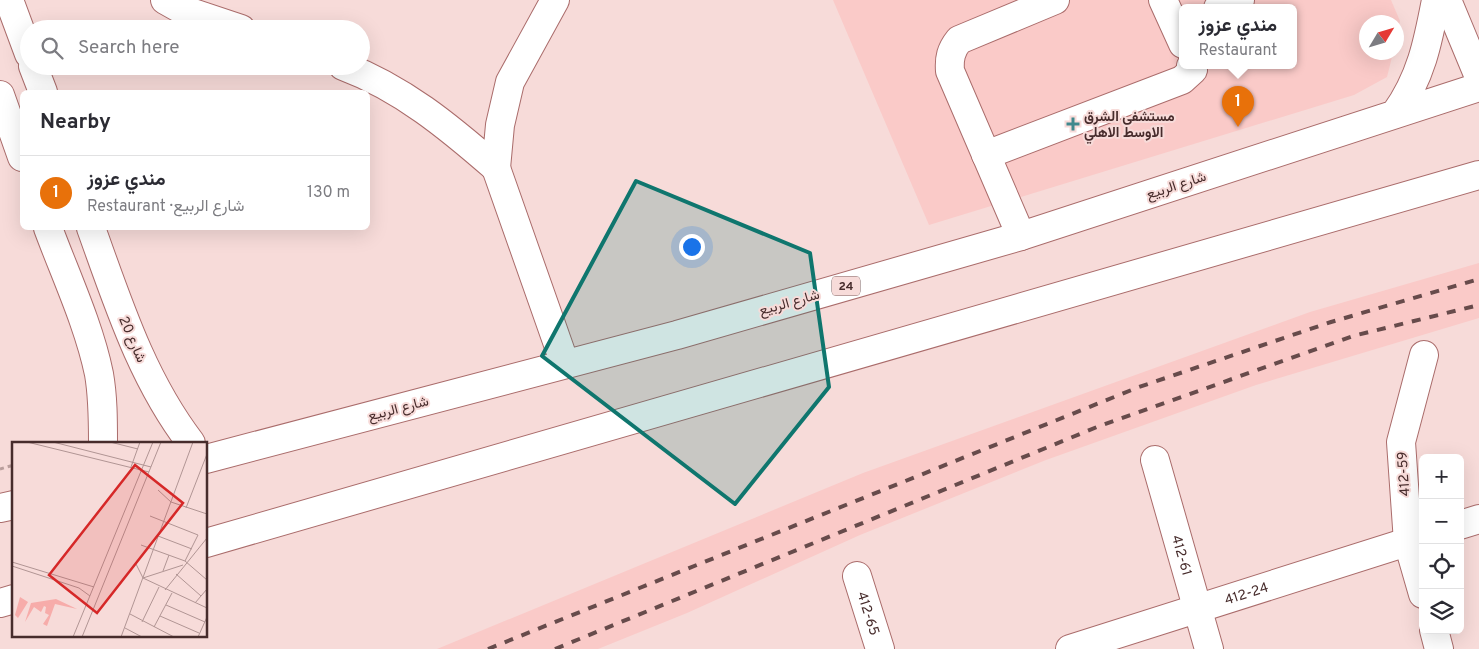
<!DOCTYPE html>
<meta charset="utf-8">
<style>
body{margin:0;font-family:Overpass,Vazirmatn,sans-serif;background:#f7f7f7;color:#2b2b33}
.controls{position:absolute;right:15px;bottom:15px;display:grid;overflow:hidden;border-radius:8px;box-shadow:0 5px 20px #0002}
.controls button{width:45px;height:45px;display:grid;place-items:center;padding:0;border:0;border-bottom:1px solid #e1e1e2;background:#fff;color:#2b2b33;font:25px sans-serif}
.compass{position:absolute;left:1359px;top:15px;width:45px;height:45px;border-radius:50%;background:#fff;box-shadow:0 5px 20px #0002;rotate:52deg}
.you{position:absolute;left:691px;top:246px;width:18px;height:18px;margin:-12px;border:4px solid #fff;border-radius:50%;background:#1a73e8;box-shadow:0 0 0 8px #1a73e833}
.badge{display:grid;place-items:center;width:32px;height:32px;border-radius:50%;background:#40888d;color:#fff;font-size:16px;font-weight:700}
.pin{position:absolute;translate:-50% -41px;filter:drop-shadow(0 1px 2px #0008)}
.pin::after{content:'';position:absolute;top:26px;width:18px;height:15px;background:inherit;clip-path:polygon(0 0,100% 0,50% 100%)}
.popup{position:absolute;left:1179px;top:4px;width:118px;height:65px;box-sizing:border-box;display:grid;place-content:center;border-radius:8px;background:#fff;filter:drop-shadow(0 1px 4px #0005);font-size:16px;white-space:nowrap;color:#7c7c81}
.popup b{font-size:19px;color:#2b2b33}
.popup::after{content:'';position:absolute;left:50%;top:100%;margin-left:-10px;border:10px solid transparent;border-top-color:#fff}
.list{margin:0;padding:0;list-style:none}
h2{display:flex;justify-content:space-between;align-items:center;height:65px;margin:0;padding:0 20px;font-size:21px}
h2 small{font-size:16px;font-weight:400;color:#7c7c81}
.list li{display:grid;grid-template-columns:32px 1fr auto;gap:15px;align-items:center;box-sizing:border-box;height:75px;padding:0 20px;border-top:1px solid #e1e1e2}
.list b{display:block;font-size:19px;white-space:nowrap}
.list p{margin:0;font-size:16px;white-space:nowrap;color:#7c7c81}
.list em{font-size:16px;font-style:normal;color:#7c7c81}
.icon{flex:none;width:28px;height:28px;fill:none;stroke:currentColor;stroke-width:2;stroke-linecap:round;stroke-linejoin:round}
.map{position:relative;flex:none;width:1479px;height:649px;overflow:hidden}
.search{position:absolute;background:#fff;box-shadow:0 5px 20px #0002;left:20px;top:20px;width:350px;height:55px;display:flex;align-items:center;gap:12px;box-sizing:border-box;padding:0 18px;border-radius:28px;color:#7c7c81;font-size:19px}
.panel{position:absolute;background:#fff;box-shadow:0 5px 20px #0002;left:20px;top:90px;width:350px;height:140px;border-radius:8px}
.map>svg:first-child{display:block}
</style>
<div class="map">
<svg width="1479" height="649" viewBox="0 0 1479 649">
<rect width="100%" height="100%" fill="#f7dbd9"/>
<path fill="#facac8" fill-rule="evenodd" d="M 833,0 L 1391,0 L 1400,21 L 1397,35 L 1396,22 L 1366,22 L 1366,52 L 1393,53 L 1387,77 L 1354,95 L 929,225 ZM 1183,8 L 1293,8 L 1293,66 L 1183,66 Z
M 1479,263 L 1479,318 L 1256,385 L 1046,460 L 860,535 L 687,613 L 598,649 L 437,649 L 863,473 L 1310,312 Z"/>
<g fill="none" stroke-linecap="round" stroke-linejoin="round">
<defs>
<g id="minor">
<path d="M 9,0 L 29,54"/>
<path d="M 165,0 L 181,9 L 241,29"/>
<path d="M 1163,0 L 1183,44"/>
<path d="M 1447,0 L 1479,77"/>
<path d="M 1218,8 L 1240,0"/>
<path d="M 33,66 L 43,92"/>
<path d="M 343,66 C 402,88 449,127 496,168 L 500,125 L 510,82 L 555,0"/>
<path d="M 0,95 L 22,157"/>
<path d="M 986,155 L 1182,80 L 1193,70 L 1191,66"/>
<path d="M 496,168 L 565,364"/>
<path d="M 48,228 C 65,274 89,325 99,374 C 103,397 103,419 103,443"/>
<path d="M 91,228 C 118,303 142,379 191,443"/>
<path d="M 1021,236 L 950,71 C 949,58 951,50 959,40 L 1055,0"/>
<path id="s1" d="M 1155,460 L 1209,649"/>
<path d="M 1460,525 L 1479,519"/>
<path id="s2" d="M 857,576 L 880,649"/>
<path d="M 1423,594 L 1408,542 L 1401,442 L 1424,355"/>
<path d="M 1434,630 L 1439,649"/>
<path id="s3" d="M 1070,649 L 1423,537"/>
</g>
<path id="major" d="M 1395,114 C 1421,78 1428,42 1436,0
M 206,459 L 677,335 L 1021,236 L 1479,87
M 0,508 L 14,505
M 206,543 L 1479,175
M 0,603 L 14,599"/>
</defs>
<use href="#minor" stroke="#aa6c6b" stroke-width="30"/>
<use href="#major" stroke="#aa6c6b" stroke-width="30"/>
<path stroke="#b99e9c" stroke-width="3" stroke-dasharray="4 4" stroke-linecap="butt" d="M 0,469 L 14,465"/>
<use href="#minor" stroke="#fff" stroke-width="28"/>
<use href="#major" stroke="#fff" stroke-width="28"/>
<path stroke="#674b4b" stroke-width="4" stroke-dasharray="9 9" stroke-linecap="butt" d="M 488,649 L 1139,387 L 1331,322 L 1479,279
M 555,649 L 1097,427 L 1353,336 L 1479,305"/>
</g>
<path fill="#0f766e" fill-opacity="0.2" stroke="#0f766e" stroke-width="4" stroke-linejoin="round" d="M 636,181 L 810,253 L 829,387 L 735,504 L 542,356 Z"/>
<path fill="#40888d" stroke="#f7dbd9" stroke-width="2" d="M1070.5 116.5h5v5h5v5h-5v5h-5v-5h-5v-5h5z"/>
<g text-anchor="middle" stroke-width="4" stroke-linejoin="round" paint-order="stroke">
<rect fill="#f7dbd9" stroke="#7c6060" stroke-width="1" x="832" y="276.5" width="28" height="19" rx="4"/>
<g font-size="12" font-weight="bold" fill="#472c2c">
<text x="846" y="290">24</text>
</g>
<g font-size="14" font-weight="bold" fill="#472c2c" stroke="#f7dbd9" text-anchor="start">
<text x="1084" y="121">مستشفى الشرق<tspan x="1084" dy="16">الاوسط الاهلي</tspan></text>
</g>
<g font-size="14" fill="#472c2c" stroke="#f7dbd9">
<text transform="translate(1176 185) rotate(-18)" y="5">شارع الربيع</text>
<text transform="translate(789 302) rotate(-16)" y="5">شارع الربيع</text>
<text transform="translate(133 339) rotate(67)" y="5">شارع 20</text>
<text transform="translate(398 408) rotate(-15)" y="5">شارع الربيع</text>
<text transform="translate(1403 474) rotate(-94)" y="5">412-59</text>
<text dy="5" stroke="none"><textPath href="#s1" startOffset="99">412-61</textPath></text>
<text dy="5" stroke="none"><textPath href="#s3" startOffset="185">412-24</textPath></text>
<text dy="5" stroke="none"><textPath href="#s2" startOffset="39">412-65</textPath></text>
</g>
</g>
<g transform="translate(12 442)">
<rect width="195" height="195" fill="#f7dbd9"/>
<path d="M 8,155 L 16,160 L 6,176 L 3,173 ZM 44,157 L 65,167 L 43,162 L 35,184 L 31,182 L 37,173 L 33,171 L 34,165 L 32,164 L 29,170 L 22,165 L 13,180 L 19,161 Z" fill="#f7acaa"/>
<path fill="none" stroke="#b19594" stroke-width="1" d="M 15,0 L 137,30M 41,0 L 139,25M 98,0 L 126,7M 119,25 L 128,0M 146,48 L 159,60 L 195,72M 174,66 L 195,12M 138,74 L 186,93 L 173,119M 146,94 L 180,107M 129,103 L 173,119 L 195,138M 0,120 L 82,145M 124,122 L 131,136 L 195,166M 0,124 L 67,146 L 78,154M 151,129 L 157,113M 164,132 L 189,154M 131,136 L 171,123M 153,148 L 195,96M 183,161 L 195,147M 154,163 L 193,180M 118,172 L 162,195M 148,174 L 187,191M 130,180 L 147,145M 142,185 L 160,151M 113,186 L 130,195M 61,195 L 141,0M 70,195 L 149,0M 109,195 L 181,0M 186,195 L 195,175"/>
<path fill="#d62828" fill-opacity="0.15" stroke="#d62828" stroke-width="2.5" d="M 123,23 L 171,61 L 85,171 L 37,133 Z"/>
<rect width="195" height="195" fill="none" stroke="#472c2c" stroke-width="2.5"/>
</g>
</svg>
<div class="controls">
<button>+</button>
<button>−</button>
<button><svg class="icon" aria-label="locate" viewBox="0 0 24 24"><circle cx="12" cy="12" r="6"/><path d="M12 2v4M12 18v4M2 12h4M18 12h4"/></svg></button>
<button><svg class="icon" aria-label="layers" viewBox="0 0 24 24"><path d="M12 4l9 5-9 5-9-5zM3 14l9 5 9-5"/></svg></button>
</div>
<svg class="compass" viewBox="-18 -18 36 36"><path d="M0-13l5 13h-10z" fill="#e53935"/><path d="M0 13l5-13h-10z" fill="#7c7c81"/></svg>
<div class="you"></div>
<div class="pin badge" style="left:1238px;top:127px;background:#e8710a">1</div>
<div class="popup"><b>مندي عزوز</b>Restaurant</div>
<div class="search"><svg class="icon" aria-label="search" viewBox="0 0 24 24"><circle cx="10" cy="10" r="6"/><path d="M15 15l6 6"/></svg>Search here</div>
<section class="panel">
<h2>Nearby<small></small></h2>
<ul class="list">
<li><span class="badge" style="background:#e8710a">1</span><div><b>مندي عزوز</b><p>Restaurant · شارع الربيع</p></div><em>130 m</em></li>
</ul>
</section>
</div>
